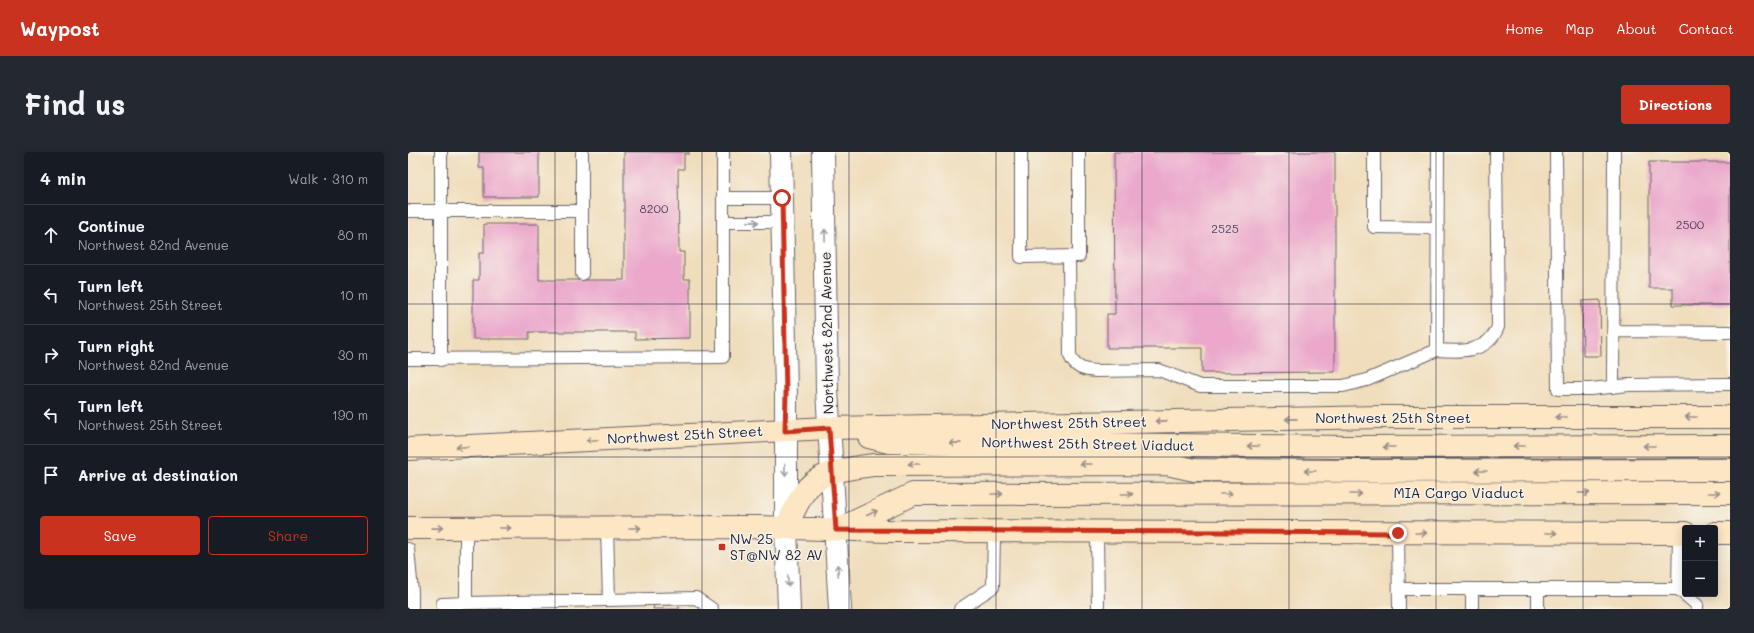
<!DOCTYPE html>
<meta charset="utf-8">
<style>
body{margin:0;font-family:Mali,sans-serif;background:#242831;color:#f1f3f6}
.controls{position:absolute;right:12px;bottom:12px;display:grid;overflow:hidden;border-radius:4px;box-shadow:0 2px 10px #0003}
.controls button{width:36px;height:36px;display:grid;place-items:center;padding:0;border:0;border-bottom:1px solid #363941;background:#171b24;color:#f1f3f6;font:20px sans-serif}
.stop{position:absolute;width:12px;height:12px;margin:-9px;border:3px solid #c8321e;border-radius:50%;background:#fff}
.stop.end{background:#c8321e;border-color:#fff;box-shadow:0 1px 4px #0008}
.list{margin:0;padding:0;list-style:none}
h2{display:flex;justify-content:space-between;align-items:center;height:52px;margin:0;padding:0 16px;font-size:17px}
h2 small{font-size:13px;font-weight:400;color:#9ea1a6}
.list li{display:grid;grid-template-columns:26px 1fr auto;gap:12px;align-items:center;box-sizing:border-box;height:60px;padding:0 16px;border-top:1px solid #363941}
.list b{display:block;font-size:15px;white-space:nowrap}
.list p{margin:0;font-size:13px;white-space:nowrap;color:#9ea1a6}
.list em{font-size:13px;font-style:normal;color:#9ea1a6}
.actions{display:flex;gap:8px;padding:12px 16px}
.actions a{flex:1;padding:9px 0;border:1px solid #c8321e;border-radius:4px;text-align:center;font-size:14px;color:#c8321e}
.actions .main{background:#c8321e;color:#fff}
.icon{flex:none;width:22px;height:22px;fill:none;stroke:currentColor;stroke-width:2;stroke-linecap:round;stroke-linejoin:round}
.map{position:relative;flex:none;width:1322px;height:457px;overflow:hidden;border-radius:4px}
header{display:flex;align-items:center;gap:24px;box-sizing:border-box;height:56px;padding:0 20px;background:#c8321e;color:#fff}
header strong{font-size:19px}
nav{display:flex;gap:22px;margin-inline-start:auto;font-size:14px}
.intro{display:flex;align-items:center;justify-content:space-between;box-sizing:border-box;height:96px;padding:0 24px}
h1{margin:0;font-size:28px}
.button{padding:10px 18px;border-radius:4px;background:#c8321e;color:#fff;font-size:14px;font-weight:700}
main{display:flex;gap:24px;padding:0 24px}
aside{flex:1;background:#171b24;border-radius:4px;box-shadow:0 2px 10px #0003}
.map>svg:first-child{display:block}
</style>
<header>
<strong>Waypost</strong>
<nav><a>Home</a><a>Map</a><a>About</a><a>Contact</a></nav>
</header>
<div class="intro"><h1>Find us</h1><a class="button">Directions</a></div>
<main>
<aside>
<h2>4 min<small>Walk · 310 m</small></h2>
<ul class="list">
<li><svg class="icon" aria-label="ahead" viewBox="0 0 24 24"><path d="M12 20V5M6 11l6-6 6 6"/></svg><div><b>Continue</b><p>Northwest 82nd Avenue</p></div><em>80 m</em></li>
<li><svg class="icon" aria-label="left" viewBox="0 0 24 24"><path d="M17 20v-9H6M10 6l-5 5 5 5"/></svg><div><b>Turn left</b><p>Northwest 25th Street</p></div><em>10 m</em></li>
<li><svg class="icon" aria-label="right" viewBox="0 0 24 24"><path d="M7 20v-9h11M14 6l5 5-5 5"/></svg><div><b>Turn right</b><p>Northwest 82nd Avenue</p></div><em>30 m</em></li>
<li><svg class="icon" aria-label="left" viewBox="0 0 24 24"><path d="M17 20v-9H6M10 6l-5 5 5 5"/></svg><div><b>Turn left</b><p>Northwest 25th Street</p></div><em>190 m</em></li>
<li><svg class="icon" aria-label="arrive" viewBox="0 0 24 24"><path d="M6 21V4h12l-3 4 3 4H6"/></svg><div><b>Arrive at destination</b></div></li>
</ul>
<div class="actions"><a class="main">Save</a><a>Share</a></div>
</aside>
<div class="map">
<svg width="1322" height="457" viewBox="0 0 1322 457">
<rect width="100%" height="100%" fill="#f7f3e8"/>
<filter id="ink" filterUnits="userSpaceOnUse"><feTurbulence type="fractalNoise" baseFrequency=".025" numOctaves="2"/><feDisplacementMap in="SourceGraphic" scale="8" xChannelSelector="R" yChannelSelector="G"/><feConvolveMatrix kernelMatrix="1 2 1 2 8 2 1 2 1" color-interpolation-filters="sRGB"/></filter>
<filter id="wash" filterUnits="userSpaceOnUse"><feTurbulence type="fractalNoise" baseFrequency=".012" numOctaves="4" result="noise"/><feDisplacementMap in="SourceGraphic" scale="16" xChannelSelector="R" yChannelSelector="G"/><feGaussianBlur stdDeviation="0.9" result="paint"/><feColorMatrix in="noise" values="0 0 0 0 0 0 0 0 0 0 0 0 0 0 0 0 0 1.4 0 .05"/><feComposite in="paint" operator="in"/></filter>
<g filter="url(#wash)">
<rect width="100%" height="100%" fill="#f0ddbc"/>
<g id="blocks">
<path fill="#eba8cb" d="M 71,0 L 131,0 L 131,45 L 76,45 L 76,16 L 71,16 Z
M 216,0 L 281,0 L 281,2 L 276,2 L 276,17 L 270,17 L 271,100 L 276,100 L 276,127 L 282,127 L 282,186 L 227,187 L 227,180 L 121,180 L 121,187 L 65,187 L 65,128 L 71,128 L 71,101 L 76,101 L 76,72 L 131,72 L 131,128 L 216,128 Z
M 706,0 L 927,0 L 927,220 L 794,221 L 794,196 L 699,196 L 699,162 L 707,162 Z
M 1241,10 L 1322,10 L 1322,153 L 1265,153 L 1265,136 L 1241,136 Z
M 1192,148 L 1193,204 L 1175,204 L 1174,149 Z
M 246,453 L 271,453 L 271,457 L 245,457 Z"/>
</g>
</g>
<g filter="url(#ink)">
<use href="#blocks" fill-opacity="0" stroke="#6a6368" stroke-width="1"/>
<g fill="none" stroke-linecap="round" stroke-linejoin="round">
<defs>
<path id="service" d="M 613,0 L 613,105 L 671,104 L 671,0
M 966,0 L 966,75 L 1030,76
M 1148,0 L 1150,237 L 1182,237 L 1221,233 L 1322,232
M 316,46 L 374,46
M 0,59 L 174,59
M 316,70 L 375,70
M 661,105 L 662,204 C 667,216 676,218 688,219 L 751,218 L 792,234 L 935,234 L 959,228 L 1029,198 L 1030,0
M 174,122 L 174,0
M 1206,179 L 1322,180
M 1029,198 C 1052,200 1080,201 1090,175 L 1088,0
M 0,207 L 315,205 L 315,0
M 33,208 L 33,0
M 1205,235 L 1206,0
M 58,376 L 58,451 L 288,446 L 304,457
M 199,376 L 201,448
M 689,380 L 690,457
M 990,381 L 991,457
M 0,397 L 4,440
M 991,437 L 1270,437 L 1271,381
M 1064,437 L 1064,457
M 1130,437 L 1130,457
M 1270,437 L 1289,453 L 1289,457
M 0,440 L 4,440 L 4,457
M 34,452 L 58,451
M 552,457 L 585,435 L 586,380"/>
<path id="tertiary" d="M 373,0 L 378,242 L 378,376 L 381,457
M 415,0 L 419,238 L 432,457"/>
<path id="secondary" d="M 461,285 L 481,290 L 940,295 L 1322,294
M 0,297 L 421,276 L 973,265 L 1322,265
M 0,376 L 351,375 L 480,379 L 1277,381
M 378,376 C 383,365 388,353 395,342 C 410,318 440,317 465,313 L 759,312 L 786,318 L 969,319 L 1322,318
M 433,376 L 505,342 L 1322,341
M 1307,381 L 1322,381"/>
</defs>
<use href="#service" stroke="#6a6368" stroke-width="14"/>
<use href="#tertiary" stroke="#6a6368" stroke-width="24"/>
<use href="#secondary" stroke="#6a6368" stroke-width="24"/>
<use href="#service" stroke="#fff" stroke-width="12"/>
<use href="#tertiary" stroke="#fff" stroke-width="22"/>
<use href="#secondary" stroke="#fce6c4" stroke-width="22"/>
</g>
<defs><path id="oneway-shaft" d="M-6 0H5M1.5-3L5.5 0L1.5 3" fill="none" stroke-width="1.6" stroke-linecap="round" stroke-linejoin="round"/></defs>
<g stroke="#9c9ca7">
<use href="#oneway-shaft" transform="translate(345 70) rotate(1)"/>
<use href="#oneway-shaft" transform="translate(417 83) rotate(-91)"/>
<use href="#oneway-shaft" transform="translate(377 318) rotate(89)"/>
<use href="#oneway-shaft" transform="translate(430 418) rotate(-93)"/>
<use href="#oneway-shaft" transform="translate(380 429) rotate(87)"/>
</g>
<g stroke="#9a8e86">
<use href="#oneway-shaft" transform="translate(1153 265) rotate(180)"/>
<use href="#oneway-shaft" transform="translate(1283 265) rotate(180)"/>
<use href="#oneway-shaft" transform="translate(883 267) rotate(179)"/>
<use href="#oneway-shaft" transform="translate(753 269) rotate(179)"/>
<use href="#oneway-shaft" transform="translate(184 288) rotate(177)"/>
<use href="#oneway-shaft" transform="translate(547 291) rotate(-179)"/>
<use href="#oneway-shaft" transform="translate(845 294) rotate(-180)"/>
<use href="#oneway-shaft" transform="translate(1111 294) rotate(180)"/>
<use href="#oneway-shaft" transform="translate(1241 294) rotate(180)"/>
<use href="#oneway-shaft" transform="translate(54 295) rotate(177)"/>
<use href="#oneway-shaft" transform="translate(981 295) rotate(180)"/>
<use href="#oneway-shaft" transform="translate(506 312) rotate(180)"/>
<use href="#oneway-shaft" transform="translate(678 312) rotate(180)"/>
<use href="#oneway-shaft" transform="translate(902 319) rotate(-180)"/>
<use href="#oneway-shaft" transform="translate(1073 319) rotate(180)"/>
<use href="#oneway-shaft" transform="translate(1176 341)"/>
<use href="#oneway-shaft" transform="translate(1306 341)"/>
<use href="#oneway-shaft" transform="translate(589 342)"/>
<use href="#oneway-shaft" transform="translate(719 342)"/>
<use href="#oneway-shaft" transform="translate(818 342)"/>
<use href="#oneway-shaft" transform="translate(948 342)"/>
<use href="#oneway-shaft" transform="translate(464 361) rotate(-25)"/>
<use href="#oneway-shaft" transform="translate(29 376) rotate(-1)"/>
<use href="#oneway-shaft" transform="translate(97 376)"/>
<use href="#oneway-shaft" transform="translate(227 376)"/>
<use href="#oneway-shaft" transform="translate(1013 381)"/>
<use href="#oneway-shaft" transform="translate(1143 381)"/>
</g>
</g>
<g fill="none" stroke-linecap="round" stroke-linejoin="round" filter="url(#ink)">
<path stroke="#c8321e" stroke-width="5" d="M 374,46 L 378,242 L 377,279 L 421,276 L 428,378 L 990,381"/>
</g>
<path fill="none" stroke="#22223b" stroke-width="1" stroke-opacity="0.55" d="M 147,0 L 147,457M 294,0 L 294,457M 441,0 L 441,457M 588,0 L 588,457M 734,0 L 734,457M 881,0 L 881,457M 1028,0 L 1028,457M 1175,0 L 1175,457M 0,152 L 1322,152M 0,305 L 1322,305"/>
<rect fill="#c8321e" stroke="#f7f3e8" stroke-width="1.5" x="310" y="391" width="8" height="8" rx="2"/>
<g text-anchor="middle" stroke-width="3" stroke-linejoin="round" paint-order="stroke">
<g font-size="12" fill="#54445f">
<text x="246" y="61">8200</text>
<text x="1282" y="77">2500</text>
<text x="817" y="81">2525</text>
</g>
<g font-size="14" fill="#22223b" stroke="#f7f3e8">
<text transform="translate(419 181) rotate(-91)" y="5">Northwest 82nd Avenue</text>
<text x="985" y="271">Northwest 25th Street</text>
<text transform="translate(661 271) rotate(-1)" y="5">Northwest 25th Street</text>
<text transform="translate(277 283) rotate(-3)" y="5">Northwest 25th Street</text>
<text transform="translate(680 292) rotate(1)" y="5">Northwest 25th Street Viaduct</text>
<text x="1051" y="346">MIA Cargo Viaduct</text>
</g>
<g font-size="14" fill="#22223b" stroke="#f7f3e8" text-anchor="start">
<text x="322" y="392">NW 25<tspan x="322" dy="16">ST@NW 82 AV</tspan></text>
</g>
</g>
</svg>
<div class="controls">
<button>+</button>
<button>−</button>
</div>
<div class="stop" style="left:374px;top:46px"></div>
<div class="stop end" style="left:990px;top:381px"></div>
</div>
</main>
